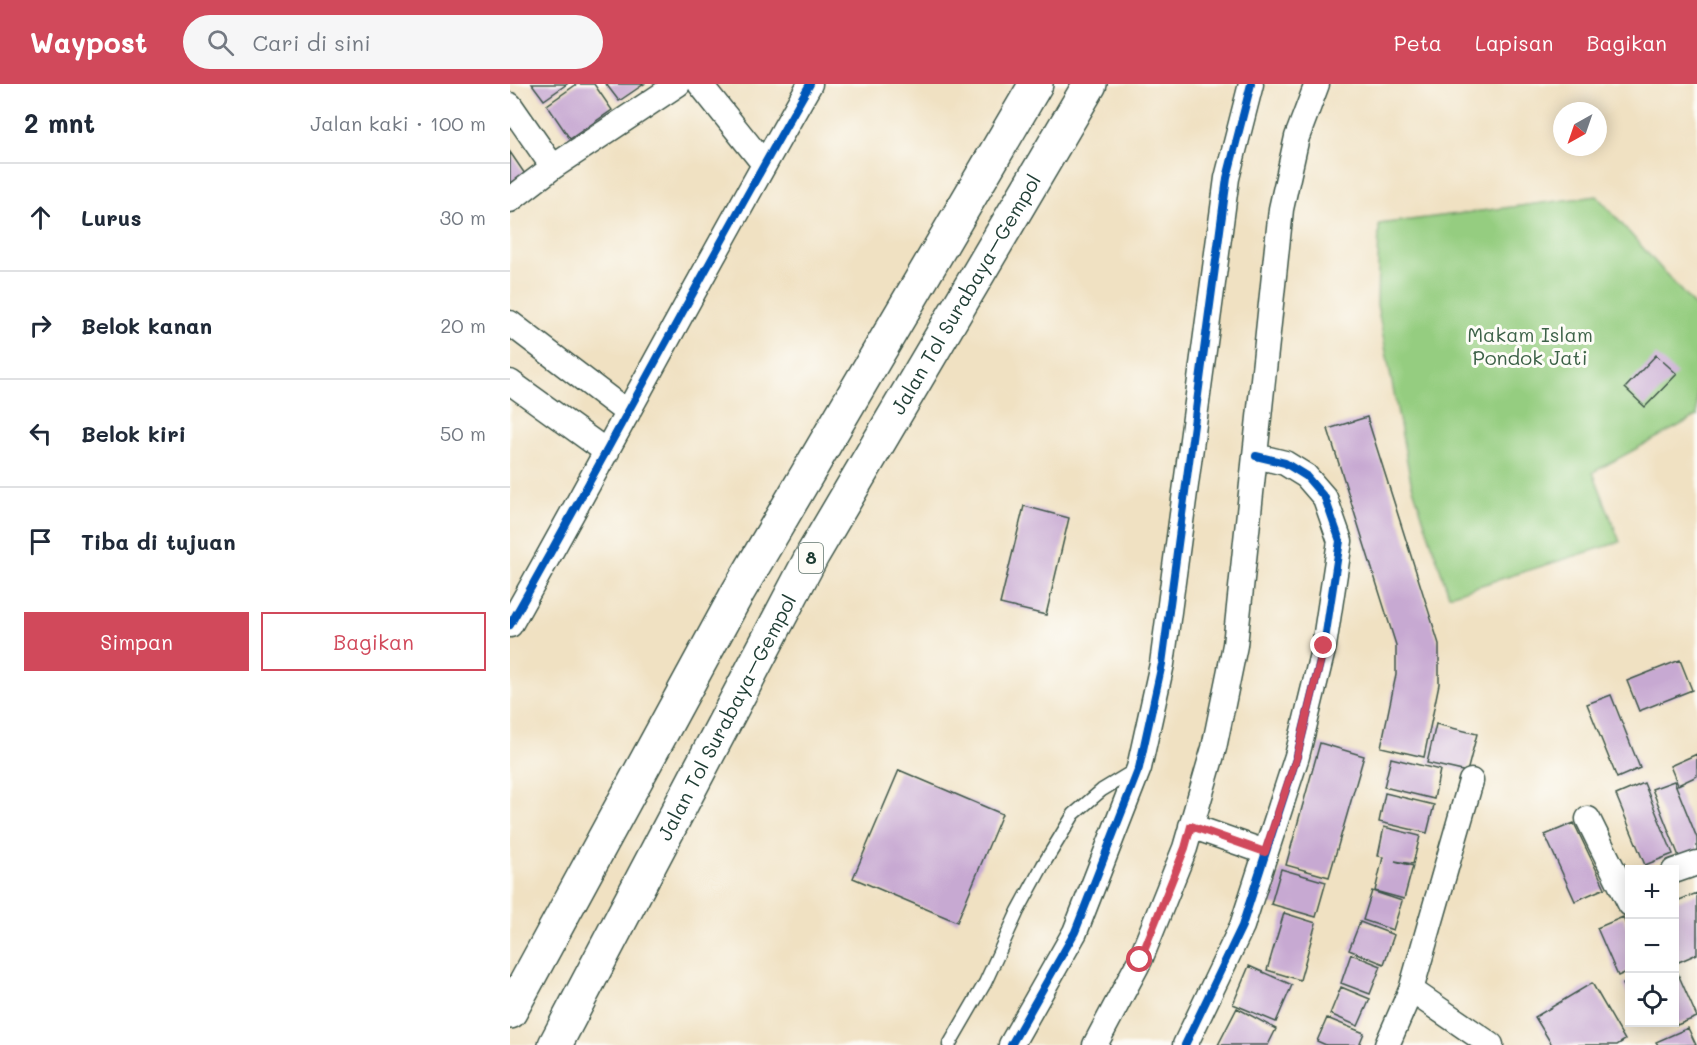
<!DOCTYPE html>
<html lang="id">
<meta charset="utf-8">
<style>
body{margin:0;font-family:Mali,sans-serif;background:#f6f6f7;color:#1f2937}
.controls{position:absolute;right:18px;bottom:18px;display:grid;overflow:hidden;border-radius:0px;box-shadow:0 3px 15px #0003}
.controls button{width:54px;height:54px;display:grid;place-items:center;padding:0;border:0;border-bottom:2px solid #e0e1e3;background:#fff;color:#1f2937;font:30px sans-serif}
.compass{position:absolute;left:1043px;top:18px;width:54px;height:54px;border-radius:50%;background:#fff;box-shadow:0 3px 15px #0003;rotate:220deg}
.stop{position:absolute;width:18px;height:18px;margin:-14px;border:4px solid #d1495b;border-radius:50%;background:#fff}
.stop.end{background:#d1495b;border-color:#fff;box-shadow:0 2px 6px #0008}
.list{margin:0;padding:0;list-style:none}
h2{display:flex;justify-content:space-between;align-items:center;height:78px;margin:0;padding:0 24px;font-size:26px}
h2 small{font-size:20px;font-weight:400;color:#747a83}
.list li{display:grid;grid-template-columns:39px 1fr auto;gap:18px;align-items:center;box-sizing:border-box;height:108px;padding:0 24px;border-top:2px solid #e0e1e3}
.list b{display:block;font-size:22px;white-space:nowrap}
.list em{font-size:20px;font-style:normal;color:#747a83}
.actions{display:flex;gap:12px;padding:18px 24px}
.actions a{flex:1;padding:14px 0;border:2px solid #d1495b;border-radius:0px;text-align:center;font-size:21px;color:#d1495b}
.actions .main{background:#d1495b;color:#fff}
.icon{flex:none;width:33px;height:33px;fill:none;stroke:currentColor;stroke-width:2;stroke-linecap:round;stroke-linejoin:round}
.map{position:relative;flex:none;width:1187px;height:961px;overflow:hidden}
header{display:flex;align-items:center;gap:36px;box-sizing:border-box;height:84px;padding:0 30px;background:#d1495b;color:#fff}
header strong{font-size:28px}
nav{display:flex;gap:33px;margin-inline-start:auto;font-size:21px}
.search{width:420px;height:54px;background:#f6f6f7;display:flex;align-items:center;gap:15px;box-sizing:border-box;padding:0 21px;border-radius:33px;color:#747a83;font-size:22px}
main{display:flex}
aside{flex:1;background:#fff}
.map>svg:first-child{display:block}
</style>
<header>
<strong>Waypost</strong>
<div class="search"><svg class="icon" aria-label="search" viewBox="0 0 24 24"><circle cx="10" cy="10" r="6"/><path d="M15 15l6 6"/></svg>Cari di sini</div>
<nav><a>Peta</a><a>Lapisan</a><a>Bagikan</a></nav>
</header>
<main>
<aside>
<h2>2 mnt<small>Jalan kaki · 100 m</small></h2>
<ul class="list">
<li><svg class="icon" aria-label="ahead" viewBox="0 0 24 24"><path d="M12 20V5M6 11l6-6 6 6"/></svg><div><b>Lurus</b></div><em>30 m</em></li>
<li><svg class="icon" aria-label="right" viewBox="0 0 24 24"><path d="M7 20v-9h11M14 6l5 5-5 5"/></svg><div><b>Belok kanan</b></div><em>20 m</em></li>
<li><svg class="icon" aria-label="left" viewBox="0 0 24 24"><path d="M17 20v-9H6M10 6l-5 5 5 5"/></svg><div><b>Belok kiri</b></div><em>50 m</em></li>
<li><svg class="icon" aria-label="arrive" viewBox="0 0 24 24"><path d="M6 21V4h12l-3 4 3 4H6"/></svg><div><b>Tiba di tujuan</b></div></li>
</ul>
<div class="actions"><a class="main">Simpan</a><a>Bagikan</a></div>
</aside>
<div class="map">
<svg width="1187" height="961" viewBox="0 0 1187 961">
<rect width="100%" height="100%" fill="#fdfcf7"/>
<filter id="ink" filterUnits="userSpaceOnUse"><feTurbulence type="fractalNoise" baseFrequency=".0167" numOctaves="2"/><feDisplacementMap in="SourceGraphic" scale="12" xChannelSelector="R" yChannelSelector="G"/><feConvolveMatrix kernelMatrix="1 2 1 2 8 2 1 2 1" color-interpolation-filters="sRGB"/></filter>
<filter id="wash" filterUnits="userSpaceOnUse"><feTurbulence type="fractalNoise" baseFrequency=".008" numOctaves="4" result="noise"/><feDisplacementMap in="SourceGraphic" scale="24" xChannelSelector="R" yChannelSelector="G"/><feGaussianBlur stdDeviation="1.35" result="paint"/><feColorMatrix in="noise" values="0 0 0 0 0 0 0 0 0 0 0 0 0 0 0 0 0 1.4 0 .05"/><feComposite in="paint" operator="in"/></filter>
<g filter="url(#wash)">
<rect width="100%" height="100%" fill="#f0e1c2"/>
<path fill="#95cd80" stroke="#5a855a" stroke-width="1.5" d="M 1087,112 L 1187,225 L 1187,332 L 1083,388 L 1110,458 L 939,511 L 901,398 L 867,221 L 869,140 Z"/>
<g id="blocks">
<path fill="#c7a9d2" d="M 22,0 L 57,0 L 34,16 Z
M 67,0 L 84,0 L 102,26 L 60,55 L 37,21 Z
M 96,0 L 134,0 L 109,17 Z
M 0,68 L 15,90 L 0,100 Z
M 1146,271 L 1167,290 L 1135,323 L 1115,304 Z
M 857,333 L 929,560 L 929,600 L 914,673 L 871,663 L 886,591 L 886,561 L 818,345 Z
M 514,422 L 559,434 L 536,531 L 490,520 Z
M 1170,576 L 1182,606 L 1129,627 L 1117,597 Z
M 1101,611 L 1130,684 L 1107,694 L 1077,620 Z
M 926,640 L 967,650 L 957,688 L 917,679 Z
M 810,659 L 854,672 L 819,793 L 776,781 Z
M 1187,670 L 1187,692 L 1168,701 L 1160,682 Z
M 881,674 L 930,686 L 924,715 L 874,703 Z
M 389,686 L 492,730 L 447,838 L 343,794 Z
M 1164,697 L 1187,754 L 1187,769 L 1170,775 L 1142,705 Z
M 1134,699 L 1163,770 L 1135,781 L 1106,711 Z
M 875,709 L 924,721 L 917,749 L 869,738 Z
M 1064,739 L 1095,804 L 1065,817 L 1035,751 Z
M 874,743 L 910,752 L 903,780 L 885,777 L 903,782 L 894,815 L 865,807 L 873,773 L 868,772 Z
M 771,785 L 816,798 L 806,833 L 761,820 Z
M 862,807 L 892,817 L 883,846 L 853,836 Z
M 1187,809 L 1187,870 L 1164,880 L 1164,818 Z
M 774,829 L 806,839 L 790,896 L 757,886 Z
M 1113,833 L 1119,849 L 1119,887 L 1108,892 L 1087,844 Z
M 850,838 L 884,851 L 874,880 L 839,866 Z
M 841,870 L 871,882 L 860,910 L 831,899 Z
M 739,882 L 782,901 L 766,938 L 723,920 Z
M 1168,890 L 1187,933 L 1167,941 L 1164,935 L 1164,891 Z
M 1119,897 L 1119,915 L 1113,900 Z
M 1082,899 L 1115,956 L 1107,961 L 1042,961 L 1025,933 Z
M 831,903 L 860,915 L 848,942 L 820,930 Z
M 727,924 L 766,945 L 758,961 L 708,961 Z
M 817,934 L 854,949 L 849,961 L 816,961 L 807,957 Z
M 1178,944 L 1186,961 L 1148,961 L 1146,958 Z"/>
</g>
</g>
<g filter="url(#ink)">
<use href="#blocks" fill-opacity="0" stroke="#3e5649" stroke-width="1.5"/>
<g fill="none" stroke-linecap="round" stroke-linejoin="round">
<defs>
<path id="lane" d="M 439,961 L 475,899 L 508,827 L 533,781 L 564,730 L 592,706 L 625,686"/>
<path id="street" d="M 190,0 L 254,80
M 0,21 L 43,83
M 0,116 L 43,83 L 168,0
M 0,239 L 118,329
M 0,298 L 97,368
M 0,541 C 101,362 197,179 300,0
M 1078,735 L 1120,820
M 681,742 L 755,768
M 1164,787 L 1187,779
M 901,906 L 981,961
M 501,961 L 565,848 L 629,684 L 652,580 L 717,94 L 741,0
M 585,961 L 630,876 L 675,764 L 704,664 L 725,561 L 771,125 L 787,53 L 807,0
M 675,961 L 732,842 L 787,672 L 814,562 L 830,457 L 815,414 L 796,392 L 775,379 L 746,372
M 877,961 L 901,906 L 961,697"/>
<g id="highway">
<path d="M 0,928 L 228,508 L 526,0"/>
<path id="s1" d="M 45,961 L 303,470 L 580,0"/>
</g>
</defs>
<use href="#lane" stroke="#3e5649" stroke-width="15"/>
<use href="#street" stroke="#3e5649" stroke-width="27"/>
<use href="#highway" stroke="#3e5649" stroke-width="36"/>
<use href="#lane" stroke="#fff" stroke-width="12"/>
<use href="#street" stroke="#fff" stroke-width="24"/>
<use href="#highway" stroke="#fff" stroke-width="33"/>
<defs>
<path id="cycleway" d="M 0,541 C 101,362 197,179 300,0
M 501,961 L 565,848 L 629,684 L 652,580 L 717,94 L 741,0
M 675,961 L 732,842 L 787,672 L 814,562 L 830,457 L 815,414 L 796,392 L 775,379 L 746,372"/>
</defs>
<use href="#cycleway" stroke="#fdfcf7" stroke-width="11"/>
<use href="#cycleway" stroke="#0057b8" stroke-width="8"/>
</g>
</g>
<g fill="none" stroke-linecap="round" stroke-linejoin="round" filter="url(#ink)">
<path stroke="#d1495b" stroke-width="8" d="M 630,876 L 675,764 L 681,742 L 755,768 L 787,672 L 814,562"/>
</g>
<g text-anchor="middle" stroke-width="6" stroke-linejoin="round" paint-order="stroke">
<rect fill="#fdfcf7" stroke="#62766e" stroke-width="1.5" x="289" y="459" width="24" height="30" rx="4.5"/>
<g font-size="18" font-weight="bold" fill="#1f3d34">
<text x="301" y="480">8</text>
</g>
<g font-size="20" fill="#1f3d34" stroke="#fdfcf7">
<text dy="7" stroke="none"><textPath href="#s1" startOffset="856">Jalan Tol Surabaya–Gempol</textPath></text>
<text dy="7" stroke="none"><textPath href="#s1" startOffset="370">Jalan Tol Surabaya–Gempol</textPath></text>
</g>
<g font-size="20" fill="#3c6147" stroke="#fdfcf7">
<text x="1020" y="258">Makam Islam<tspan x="1020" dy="23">Pondok Jati</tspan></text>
</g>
</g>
</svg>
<div class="controls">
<button>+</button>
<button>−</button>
<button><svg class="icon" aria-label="locate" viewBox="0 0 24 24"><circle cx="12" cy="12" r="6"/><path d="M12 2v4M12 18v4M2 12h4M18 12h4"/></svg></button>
</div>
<svg class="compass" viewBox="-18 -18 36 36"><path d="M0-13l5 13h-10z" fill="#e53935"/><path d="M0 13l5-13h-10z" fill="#747a83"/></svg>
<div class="stop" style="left:630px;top:876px"></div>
<div class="stop end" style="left:814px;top:562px"></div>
</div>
</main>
